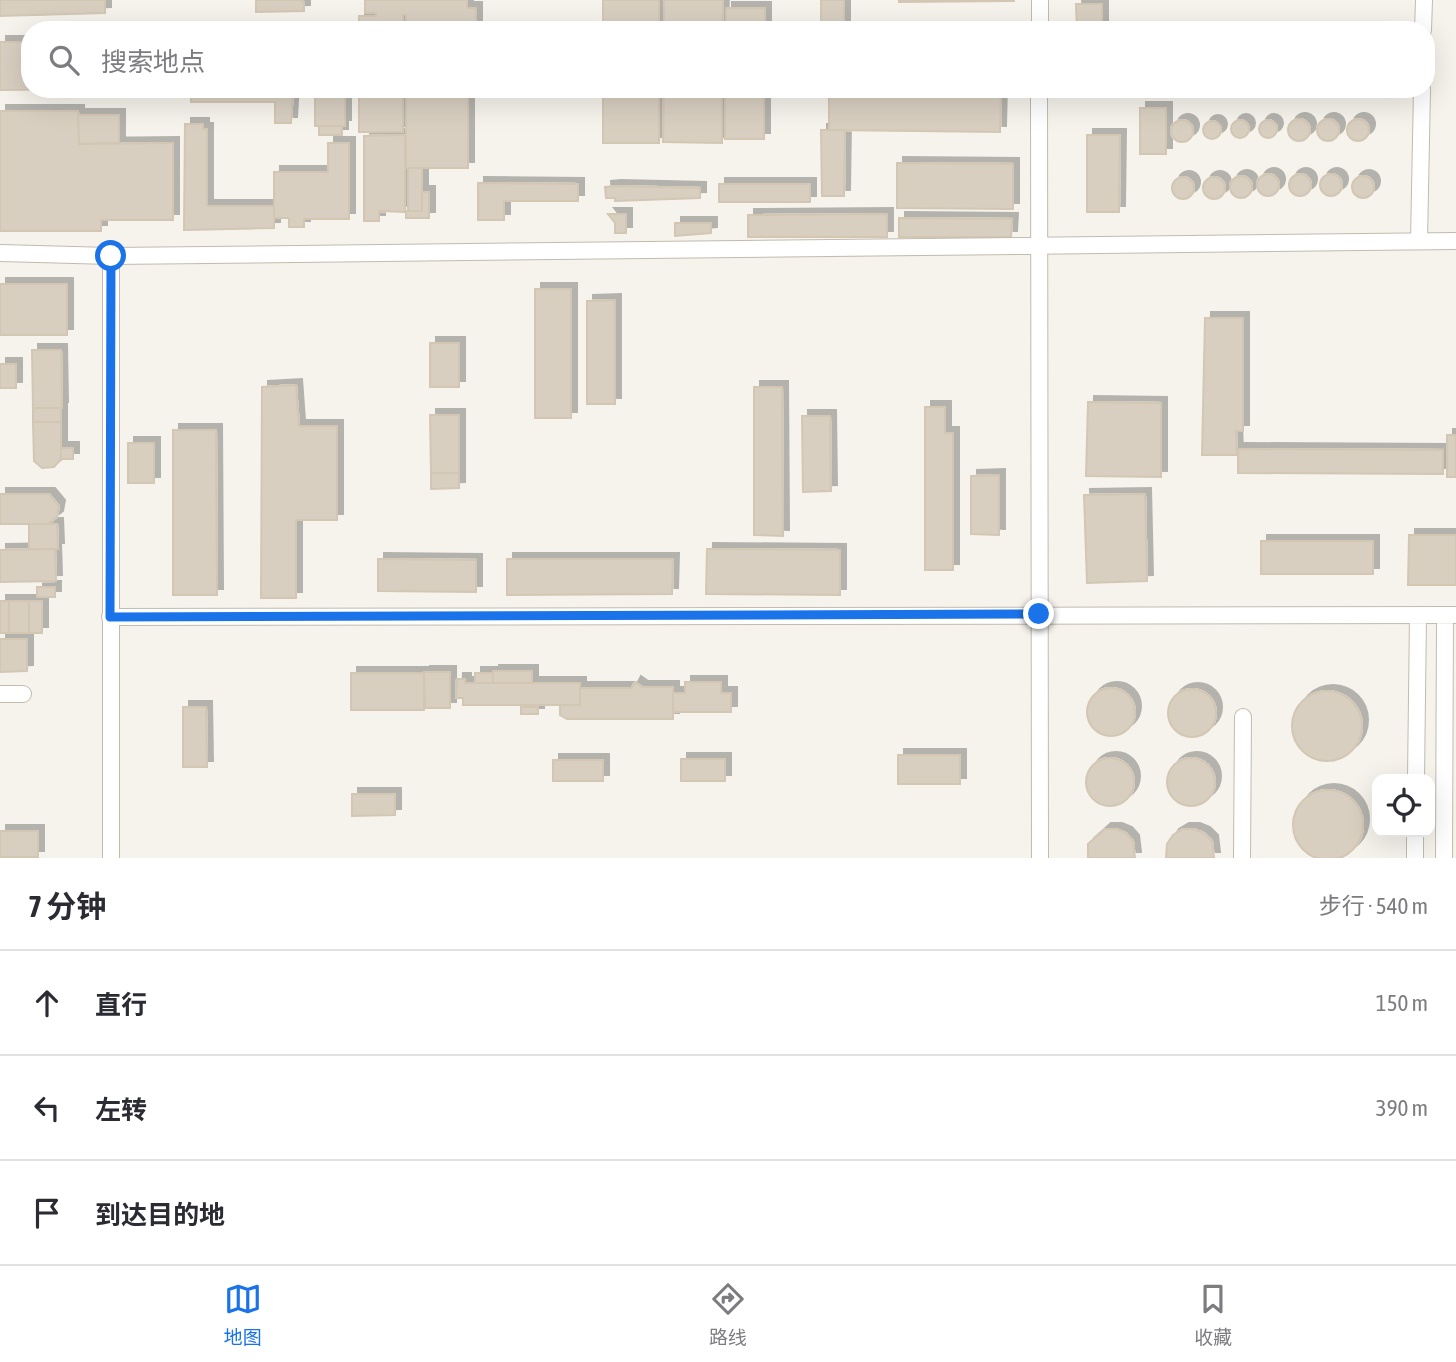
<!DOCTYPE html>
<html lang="zh">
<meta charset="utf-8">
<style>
body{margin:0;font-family:"Asap Condensed","Noto Sans SC",sans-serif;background:#f2f2f3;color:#2b2b33}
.controls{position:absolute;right:21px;bottom:21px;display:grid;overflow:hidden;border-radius:14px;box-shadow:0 7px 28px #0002}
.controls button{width:63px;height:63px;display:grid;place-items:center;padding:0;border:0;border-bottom:2px solid #e1e1e2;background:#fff;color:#2b2b33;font:35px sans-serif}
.stop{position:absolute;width:21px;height:21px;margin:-16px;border:5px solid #1a73e8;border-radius:50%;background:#fff}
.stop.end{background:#1a73e8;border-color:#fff;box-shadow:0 2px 7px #0008}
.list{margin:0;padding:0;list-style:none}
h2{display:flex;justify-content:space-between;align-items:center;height:91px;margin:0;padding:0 28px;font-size:30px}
h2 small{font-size:23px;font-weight:400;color:#7c7c81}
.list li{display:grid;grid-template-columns:46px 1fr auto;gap:21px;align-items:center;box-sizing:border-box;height:105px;padding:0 28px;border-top:2px solid #e1e1e2}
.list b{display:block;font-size:26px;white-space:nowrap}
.list em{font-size:23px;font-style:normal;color:#7c7c81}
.icon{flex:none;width:38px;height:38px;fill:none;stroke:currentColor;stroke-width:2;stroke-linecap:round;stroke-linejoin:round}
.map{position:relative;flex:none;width:1456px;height:858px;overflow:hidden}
.search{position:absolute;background:#fff;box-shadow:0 7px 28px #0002;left:21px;right:21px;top:21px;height:77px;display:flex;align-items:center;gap:18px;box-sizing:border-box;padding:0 24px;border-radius:28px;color:#7c7c81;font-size:26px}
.sheet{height:406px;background:#fff}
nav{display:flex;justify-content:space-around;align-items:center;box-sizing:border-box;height:98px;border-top:2px solid #e1e1e2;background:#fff;font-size:19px;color:#7c7c81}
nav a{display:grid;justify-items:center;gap:4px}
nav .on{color:#1a73e8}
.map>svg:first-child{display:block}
</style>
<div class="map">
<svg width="1456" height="858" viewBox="0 0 1456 858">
<defs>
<filter id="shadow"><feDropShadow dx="6" dy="-6" stdDeviation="0" flood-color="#0004"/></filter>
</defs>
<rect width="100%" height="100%" fill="#f6f3ec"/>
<path fill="#d8cfc1" stroke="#d3c7b4" stroke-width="2" filter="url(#shadow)" d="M 0,0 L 105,0 L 105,13 L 0,16 Z
M 256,0 L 301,0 L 304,3 L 304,11 L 256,12 Z
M 365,0 L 467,0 L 467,8 L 476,8 L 476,30 L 406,30 L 406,15 L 403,15 L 403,30 L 359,30 L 359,16 L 376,16 L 376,13 L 365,13 Z
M 603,0 L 659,0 L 659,30 L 603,30 Z
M 664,0 L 723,0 L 722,30 L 664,30 Z
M 821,0 L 844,0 L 844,30 L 821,30 Z
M 899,0 L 1014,0 L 1014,1 L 899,2 Z
M 1076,4 L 1102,4 L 1102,30 L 1077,30 Z
M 726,8 L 765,8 L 765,30 L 726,30 Z
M 0,42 L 30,42 L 30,89 L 93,89 L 0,90 Z
M 191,89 L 293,89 L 291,123 L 275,123 L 275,102 L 191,102 Z
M 315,89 L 345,89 L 345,126 L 315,126 Z
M 359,89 L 403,89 L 403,132 L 359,132 Z
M 406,89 L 476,89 L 476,94 L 468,94 L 468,168 L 406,168 Z
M 603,89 L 659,89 L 659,143 L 603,143 Z
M 664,89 L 722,89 L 722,143 L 663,142 Z
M 725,89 L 764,89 L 764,139 L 725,139 Z
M 829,89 L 1001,89 L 1000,132 L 829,130 Z
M 1140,108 L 1166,108 L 1166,154 L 1140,154 Z
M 0,111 L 78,111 L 79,144 L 173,143 L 173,220 L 101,220 L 101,231 L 0,231 Z
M 78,115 L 119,115 L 119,143 L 79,144 Z
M1347 130a11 11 0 1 1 22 0a11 11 0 1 1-22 0Z
M1317 130a11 11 0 1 1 22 0a11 11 0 1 1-22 0Z
M1288 130a11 11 0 1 1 22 0a11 11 0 1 1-22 0Z
M1259 129a9 9 0 1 1 18 0a9 9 0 1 1-18 0Z
M1231 129a9 9 0 1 1 18 0a9 9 0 1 1-18 0Z
M1171 131a11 11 0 1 1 22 0a11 11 0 1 1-22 0Z
M1203 130a9 9 0 1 1 18 0a9 9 0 1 1-18 0Z
M 185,124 L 203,124 L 203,129 L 207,129 L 207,206 L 274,206 L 274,228 L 184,230 Z
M 319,126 L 342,126 L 342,135 L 319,135 Z
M 821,130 L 845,130 L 844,196 L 822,196 Z
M 405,135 L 405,212 L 379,211 L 379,221 L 364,221 L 364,136 Z
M 1087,135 L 1120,135 L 1119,212 L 1087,212 Z
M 328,143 L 349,143 L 349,219 L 304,219 L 304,227 L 289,227 L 289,218 L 274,218 L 274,172 L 328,172 Z
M 897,163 L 1013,164 L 1013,209 L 897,208 Z
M 408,168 L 422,168 L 422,211 L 408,211 Z
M1289 185a11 11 0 1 1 22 0a11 11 0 1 1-22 0Z
M1320 185a11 11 0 1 1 22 0a11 11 0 1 1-22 0Z
M1257 185a11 11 0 1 1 22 0a11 11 0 1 1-22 0Z
M1230 187a11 11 0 1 1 22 0a11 11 0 1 1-22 0Z
M1352 187a11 11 0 1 1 22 0a11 11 0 1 1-22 0Z
M1172 188a11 11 0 1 1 22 0a11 11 0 1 1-22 0Z
M1203 188a11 11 0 1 1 22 0a11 11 0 1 1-22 0Z
M 478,183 L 578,184 L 578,201 L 504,201 L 504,220 L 478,220 Z
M 719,184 L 810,184 L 810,202 L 719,202 Z
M 615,186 L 700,188 L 700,198 L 615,201 L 615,198 L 606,198 L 605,187 Z
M 422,192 L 429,192 L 429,218 L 406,218 L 406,211 L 422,211 Z
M 608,214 L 626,214 L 626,233 L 615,233 L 615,223 Z
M 887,214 L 887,237 L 748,237 L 748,215 Z
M 899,218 L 1012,219 L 1011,237 L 899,237 Z
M 675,223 L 711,223 L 711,233 L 675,236 Z
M 0,284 L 67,284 L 67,335 L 0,335 Z
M 535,289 L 571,289 L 571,418 L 535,418 Z
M 615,300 L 615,404 L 587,404 L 587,301 Z
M 1205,318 L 1243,318 L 1243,431 L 1236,431 L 1237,455 L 1202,455 Z
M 430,343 L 459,343 L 459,387 L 430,387 Z
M 32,350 L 61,350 L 62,408 L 33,408 Z
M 0,364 L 16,364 L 16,388 L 0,388 Z
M 296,385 L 299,426 L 337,426 L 337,520 L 296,520 L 296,598 L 261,598 L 262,387 Z
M 754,387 L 782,387 L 783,536 L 754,535 Z
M 1088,402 L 1161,403 L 1161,477 L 1086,476 Z
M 925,407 L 945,407 L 945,433 L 953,433 L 953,570 L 925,570 Z
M 33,408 L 61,408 L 61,422 L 33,422 Z
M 430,415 L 459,415 L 459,473 L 431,473 Z
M 802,416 L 830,416 L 831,491 L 803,492 Z
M 33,422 L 61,422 L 61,459 L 54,467 L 42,468 L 34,461 Z
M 173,430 L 216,430 L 217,595 L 173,595 Z
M 1447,435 L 1456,435 L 1456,477 L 1447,477 Z
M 128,443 L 154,443 L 154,483 L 128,483 Z
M 61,448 L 73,448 L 73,459 L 61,459 Z
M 1238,449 L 1443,450 L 1443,474 L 1238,473 Z
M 431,473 L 459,473 L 459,488 L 431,489 Z
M 999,475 L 999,535 L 971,534 L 971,476 Z
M 0,494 L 49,494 L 59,506 L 57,517 L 48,524 L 0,524 Z
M 1145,494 L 1147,581 L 1087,583 L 1084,495 Z
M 29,524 L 57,524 L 58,549 L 29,549 Z
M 1409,535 L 1456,535 L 1456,585 L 1408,585 Z
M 1261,541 L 1373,541 L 1373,574 L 1261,574 Z
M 55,549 L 56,581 L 0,582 L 0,550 Z
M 707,549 L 840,550 L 840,595 L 706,594 Z
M 378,559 L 476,560 L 476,592 L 378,591 Z
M 507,559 L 673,559 L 672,594 L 507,595 Z
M 37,587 L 55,587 L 55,597 L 37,597 Z
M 0,601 L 9,601 L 9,633 L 0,633 Z
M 9,601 L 29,601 L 29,633 L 9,633 Z
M 29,601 L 42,601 L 42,633 L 29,633 Z
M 0,639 L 27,639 L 27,671 L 0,672 Z
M 493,671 L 532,671 L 532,683 L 493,683 Z
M 450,672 L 450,708 L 425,708 L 424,672 Z
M 351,673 L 424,673 L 424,710 L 351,710 Z
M 475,673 L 493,673 L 493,683 L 475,683 Z
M 457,679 L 465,679 L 465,683 L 580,683 L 580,705 L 463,705 L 463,698 L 456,698 Z
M 635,682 L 642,687 L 673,687 L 673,719 L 567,719 L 560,715 L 560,705 L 580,705 L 580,688 L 632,688 Z
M 685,682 L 721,682 L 721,693 L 731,693 L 731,712 L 673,712 L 673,693 L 685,693 Z
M1087 712a24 24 0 1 1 48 0a24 24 0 1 1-48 0Z
M1168 713a24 24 0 1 1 48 0a24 24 0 1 1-48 0Z
M1292 726a35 35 0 1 1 70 0a35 35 0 1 1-70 0Z
M 183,707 L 206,707 L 207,767 L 183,767 Z
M 521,707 L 538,707 L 538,714 L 521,714 Z
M 898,755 L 960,755 L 960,784 L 898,784 Z
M1086 782a24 24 0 1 1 48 0a24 24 0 1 1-48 0Z
M1167 782a24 24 0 1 1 48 0a24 24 0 1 1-48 0Z
M 681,759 L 725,759 L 725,781 L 681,781 Z
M 553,760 L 603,760 L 603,781 L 553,781 Z
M1293 825a35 35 0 1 1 70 0a35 35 0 1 1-70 0Z
M 352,794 L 395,794 L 395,815 L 352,816 Z
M 1105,829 L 1116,829 L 1126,833 L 1133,841 L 1135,858 L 1088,858 L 1088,844 Z
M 1183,829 L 1194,829 L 1204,833 L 1212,841 L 1214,858 L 1166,858 L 1167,844 L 1173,835 Z
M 0,831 L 38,831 L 38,857 L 0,857 Z"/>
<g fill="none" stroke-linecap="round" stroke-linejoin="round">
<defs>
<path id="minor" d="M 1040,30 L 1040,0
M 1423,30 L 1424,0
M 1039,89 L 1040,858
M 1419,241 L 1422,89
M 0,253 L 111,256 L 1456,241
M 111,256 L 111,858
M 110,617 L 1456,615
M 0,694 L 23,694
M 1416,779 L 1418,615
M 1242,858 L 1243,717
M 1415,858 L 1415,832
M 1444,858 L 1445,615"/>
</defs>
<use href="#minor" stroke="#c2bbae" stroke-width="18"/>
<use href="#minor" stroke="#fff" stroke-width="16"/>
</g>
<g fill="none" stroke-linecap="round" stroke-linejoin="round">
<path stroke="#1a73e8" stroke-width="9" d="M 111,256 L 110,617 L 1039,614"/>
</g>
</svg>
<div class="controls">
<button><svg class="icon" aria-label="locate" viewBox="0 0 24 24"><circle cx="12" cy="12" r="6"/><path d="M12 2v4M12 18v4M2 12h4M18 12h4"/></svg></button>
</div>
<div class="stop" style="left:111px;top:256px"></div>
<div class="stop end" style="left:1039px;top:614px"></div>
<div class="search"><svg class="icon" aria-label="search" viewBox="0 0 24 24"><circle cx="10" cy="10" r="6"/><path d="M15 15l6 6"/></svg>搜索地点</div>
</div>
<section class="sheet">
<h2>7 分钟<small>步行 · 540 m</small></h2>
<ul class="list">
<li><svg class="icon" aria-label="ahead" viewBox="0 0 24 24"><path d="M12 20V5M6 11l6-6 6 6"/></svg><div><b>直行</b></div><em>150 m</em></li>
<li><svg class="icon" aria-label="left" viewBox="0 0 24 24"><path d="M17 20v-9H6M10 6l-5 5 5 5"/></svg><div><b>左转</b></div><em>390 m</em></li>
<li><svg class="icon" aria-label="arrive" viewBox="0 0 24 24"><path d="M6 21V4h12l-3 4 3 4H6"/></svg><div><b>到达目的地</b></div></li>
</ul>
</section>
<nav>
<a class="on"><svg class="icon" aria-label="map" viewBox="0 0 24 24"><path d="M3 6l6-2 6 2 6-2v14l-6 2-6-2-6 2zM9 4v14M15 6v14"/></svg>地图</a>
<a><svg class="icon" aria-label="directions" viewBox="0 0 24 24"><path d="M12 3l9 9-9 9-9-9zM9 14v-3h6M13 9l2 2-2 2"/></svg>路线</a>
<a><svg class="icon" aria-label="saved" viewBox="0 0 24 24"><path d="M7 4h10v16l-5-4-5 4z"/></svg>收藏</a>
</nav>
